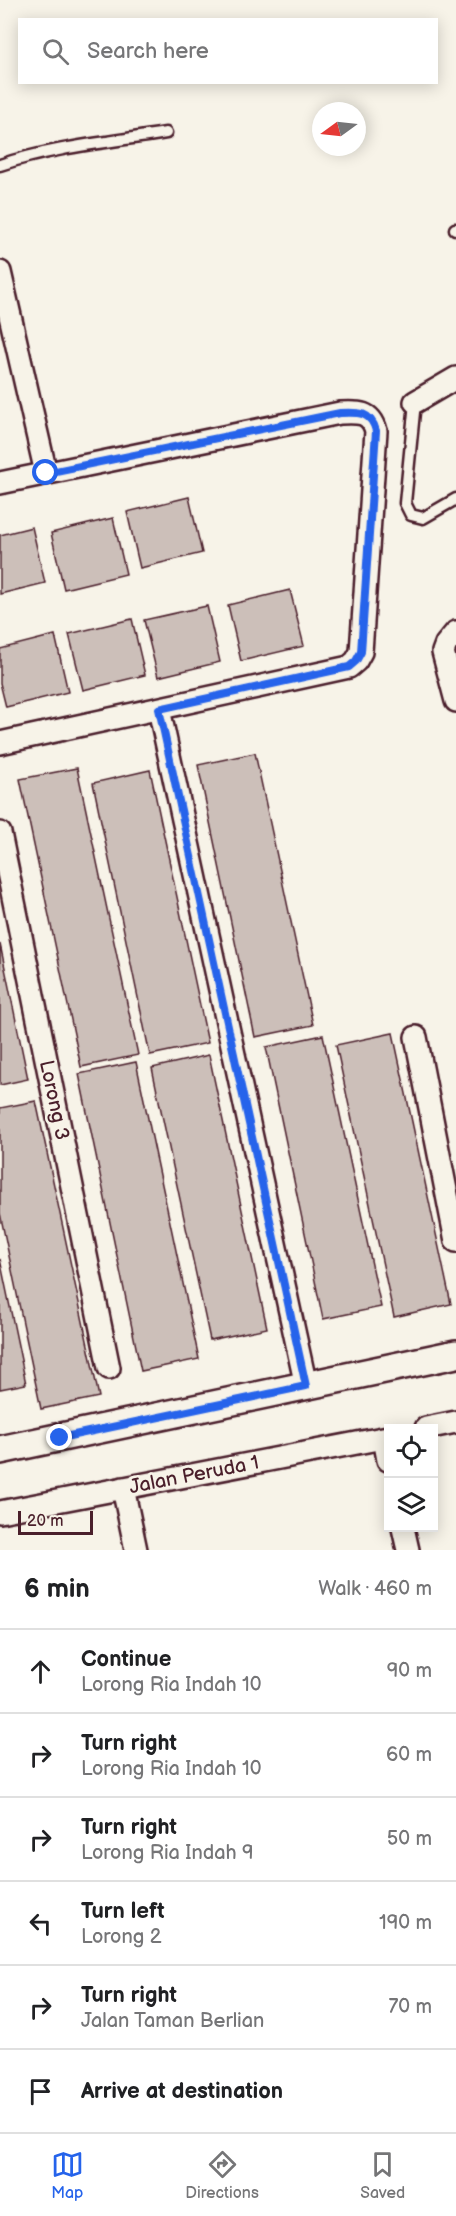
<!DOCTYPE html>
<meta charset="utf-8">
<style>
body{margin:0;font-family:"Balsamiq Sans",sans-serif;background:#f6f6f6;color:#202124}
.controls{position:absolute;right:18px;bottom:18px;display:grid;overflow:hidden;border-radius:0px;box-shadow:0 3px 15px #0003}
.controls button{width:54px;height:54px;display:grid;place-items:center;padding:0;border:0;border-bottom:2px solid #e0e0e0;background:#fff;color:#202124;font:30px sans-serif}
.compass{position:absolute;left:312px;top:102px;width:54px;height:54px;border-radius:50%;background:#fff;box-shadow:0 3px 15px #0003;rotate:255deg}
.scale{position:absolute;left:18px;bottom:15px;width:75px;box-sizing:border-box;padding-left:6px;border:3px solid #4a1f2b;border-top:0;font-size:16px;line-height:21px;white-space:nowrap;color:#4a1f2b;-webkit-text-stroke:4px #f7f3e8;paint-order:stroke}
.stop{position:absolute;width:18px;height:18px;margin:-14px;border:4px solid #2563eb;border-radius:50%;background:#fff}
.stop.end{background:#2563eb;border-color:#fff;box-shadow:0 2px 6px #0008}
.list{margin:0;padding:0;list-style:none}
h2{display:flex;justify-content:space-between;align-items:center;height:78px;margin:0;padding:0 24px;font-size:26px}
h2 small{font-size:20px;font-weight:400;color:#757577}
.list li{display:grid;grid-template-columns:39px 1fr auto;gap:18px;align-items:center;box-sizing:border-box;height:84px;padding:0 24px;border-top:2px solid #e0e0e0}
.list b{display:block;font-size:22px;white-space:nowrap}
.list p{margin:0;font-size:20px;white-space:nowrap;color:#757577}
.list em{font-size:20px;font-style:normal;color:#757577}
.icon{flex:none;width:33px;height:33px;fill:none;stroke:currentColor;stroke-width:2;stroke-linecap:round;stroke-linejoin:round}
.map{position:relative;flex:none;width:456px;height:1550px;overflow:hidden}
.search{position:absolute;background:#fff;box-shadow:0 3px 15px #0003;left:18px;right:18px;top:18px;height:66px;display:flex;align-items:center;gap:15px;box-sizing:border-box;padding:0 21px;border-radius:0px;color:#757577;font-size:22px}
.sheet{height:582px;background:#fff}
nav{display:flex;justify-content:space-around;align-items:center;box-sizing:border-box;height:84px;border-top:2px solid #e0e0e0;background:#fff;font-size:16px;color:#757577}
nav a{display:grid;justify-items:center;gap:3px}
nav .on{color:#2563eb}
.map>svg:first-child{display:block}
</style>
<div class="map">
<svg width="456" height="1550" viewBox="0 0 456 1550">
<rect width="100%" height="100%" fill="#f7f3e8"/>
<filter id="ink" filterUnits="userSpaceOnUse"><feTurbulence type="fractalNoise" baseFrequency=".0167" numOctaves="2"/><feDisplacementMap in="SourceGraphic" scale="12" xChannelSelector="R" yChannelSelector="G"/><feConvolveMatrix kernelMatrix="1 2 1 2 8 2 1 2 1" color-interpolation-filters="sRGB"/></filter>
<g filter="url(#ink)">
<path fill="#ccbfb9" stroke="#4a1f2b" stroke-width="1.5" d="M 189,497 L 202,553 L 140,568 L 127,512 Z
M 113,518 L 126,574 L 64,589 L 51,533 Z
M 32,527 L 45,583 L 0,594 L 0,535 Z
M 290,590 L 304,646 L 241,661 L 228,605 Z
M 207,606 L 220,662 L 158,677 L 144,620 Z
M 132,619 L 145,675 L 83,690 L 69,634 Z
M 55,635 L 68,692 L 6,707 L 0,683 L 0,649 Z
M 255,753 L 313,1025 L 255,1037 L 198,765 Z
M 77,768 L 138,1055 L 81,1067 L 20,779 Z
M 150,770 L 208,1043 L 150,1055 L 93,783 Z
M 0,944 L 28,1079 L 0,1085 Z
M 393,1033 L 451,1304 L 394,1317 L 336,1045 Z
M 323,1035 L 381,1307 L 323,1319 L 266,1047 Z
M 209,1055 L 267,1328 L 210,1340 L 152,1068 Z
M 136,1062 L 199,1359 L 141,1371 L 79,1074 Z
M 36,1101 L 99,1397 L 41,1409 L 0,1213 L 0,1108 Z
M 0,1259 L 26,1384 L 0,1389 Z"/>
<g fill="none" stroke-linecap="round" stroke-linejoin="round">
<defs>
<path id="service" d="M 0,165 C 53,147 111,142 166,133
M 455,229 L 456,229
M 415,402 L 405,503 L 411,515 L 423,518 L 456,499"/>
<path id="minor" d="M 0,272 L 46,473
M 415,402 L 456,378
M 0,483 L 340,413 C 358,412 371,411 376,431 L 361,652 L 356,661 L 349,667 L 0,743
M 456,632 L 446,644 L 443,652 L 456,701
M 159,709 L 306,1386
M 0,833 L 109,1368
M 416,1037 L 456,1241
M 426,1428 L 456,1422
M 384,1438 L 388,1460
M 123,1488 L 136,1550
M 0,1512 L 388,1437
M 403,1528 L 408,1550"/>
<path id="tertiary" d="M 0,1450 L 456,1354"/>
</defs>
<use href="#service" stroke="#4a1f2b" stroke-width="15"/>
<use href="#minor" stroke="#4a1f2b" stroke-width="26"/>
<use href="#tertiary" stroke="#4a1f2b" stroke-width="32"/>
<use href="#service" stroke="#f7f3e8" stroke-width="10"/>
<use href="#minor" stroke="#f7f3e8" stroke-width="21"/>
<use href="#tertiary" stroke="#f7f3e8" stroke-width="27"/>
</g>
</g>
<g fill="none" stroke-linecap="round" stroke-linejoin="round" filter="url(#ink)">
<path stroke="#2563eb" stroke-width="8" d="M 46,473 L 340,413 C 358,412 371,411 376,431 L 361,652 L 356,661 L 349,667 L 159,709 L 306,1386 L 60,1438"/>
</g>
<g text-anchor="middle" stroke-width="5" stroke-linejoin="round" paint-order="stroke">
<g font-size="20" fill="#4a1f2b" stroke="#f7f3e8">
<text transform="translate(55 1100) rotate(78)" y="7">Lorong 3</text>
<text transform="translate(194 1474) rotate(-11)" y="7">Jalan Peruda 1</text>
</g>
</g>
</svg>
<div class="controls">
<button><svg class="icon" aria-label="locate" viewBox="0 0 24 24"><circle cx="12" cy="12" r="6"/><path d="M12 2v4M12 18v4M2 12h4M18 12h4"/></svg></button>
<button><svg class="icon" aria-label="layers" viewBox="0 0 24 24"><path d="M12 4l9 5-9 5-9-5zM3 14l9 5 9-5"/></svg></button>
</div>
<svg class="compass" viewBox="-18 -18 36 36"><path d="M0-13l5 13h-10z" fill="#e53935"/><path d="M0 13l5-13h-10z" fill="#757577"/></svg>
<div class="scale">20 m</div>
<div class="stop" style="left:46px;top:473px"></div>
<div class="stop end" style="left:60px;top:1438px"></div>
<div class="search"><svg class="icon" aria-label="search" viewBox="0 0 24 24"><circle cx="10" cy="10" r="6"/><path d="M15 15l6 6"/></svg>Search here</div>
</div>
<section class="sheet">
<h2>6 min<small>Walk · 460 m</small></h2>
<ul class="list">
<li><svg class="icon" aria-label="ahead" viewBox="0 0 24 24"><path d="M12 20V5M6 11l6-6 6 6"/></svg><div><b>Continue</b><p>Lorong Ria Indah 10</p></div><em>90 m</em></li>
<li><svg class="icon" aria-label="right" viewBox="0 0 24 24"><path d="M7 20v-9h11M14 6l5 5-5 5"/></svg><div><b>Turn right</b><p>Lorong Ria Indah 10</p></div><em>60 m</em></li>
<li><svg class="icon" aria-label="right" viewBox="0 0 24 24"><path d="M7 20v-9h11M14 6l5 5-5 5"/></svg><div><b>Turn right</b><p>Lorong Ria Indah 9</p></div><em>50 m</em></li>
<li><svg class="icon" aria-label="left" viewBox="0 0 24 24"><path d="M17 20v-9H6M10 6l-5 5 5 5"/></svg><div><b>Turn left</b><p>Lorong 2</p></div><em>190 m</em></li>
<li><svg class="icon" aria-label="right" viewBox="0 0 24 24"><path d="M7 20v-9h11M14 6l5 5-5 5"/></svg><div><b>Turn right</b><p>Jalan Taman Berlian</p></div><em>70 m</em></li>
<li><svg class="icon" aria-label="arrive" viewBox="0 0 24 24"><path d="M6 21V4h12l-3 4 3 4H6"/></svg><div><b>Arrive at destination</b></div></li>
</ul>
</section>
<nav>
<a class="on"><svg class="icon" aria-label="map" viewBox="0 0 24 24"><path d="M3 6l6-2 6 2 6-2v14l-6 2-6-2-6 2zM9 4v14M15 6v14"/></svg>Map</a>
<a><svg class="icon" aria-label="directions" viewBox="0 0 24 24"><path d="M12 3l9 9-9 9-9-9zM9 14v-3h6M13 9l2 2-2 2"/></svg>Directions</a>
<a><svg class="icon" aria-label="saved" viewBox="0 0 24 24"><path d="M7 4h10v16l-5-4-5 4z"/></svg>Saved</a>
</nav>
